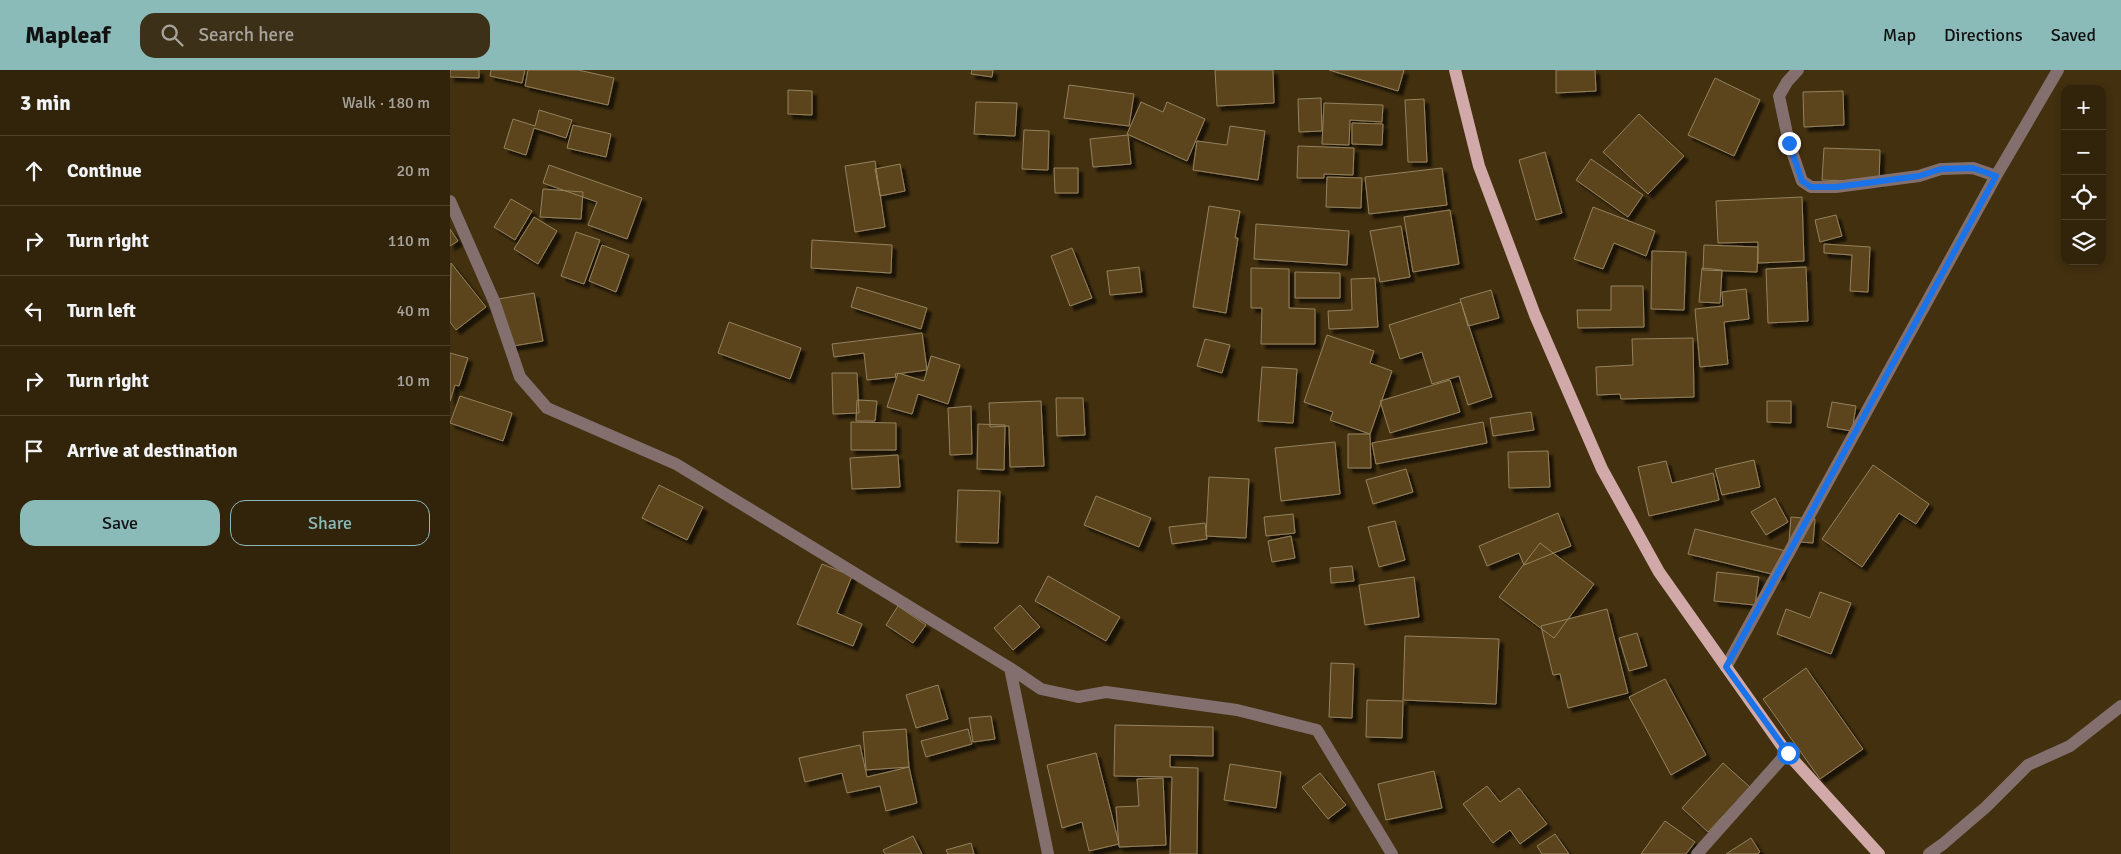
<!DOCTYPE html>
<meta charset="utf-8">
<style>
body{margin:0;font-family:Signika,sans-serif;background:#3d3019;color:#f1f3f6}
.controls{position:absolute;right:15px;top:15px;display:grid;overflow:hidden;border-radius:10px;box-shadow:0 2px 8px #0003}
.controls button{width:45px;height:45px;display:grid;place-items:center;padding:0;border:0;border-bottom:1px solid #4d412c;background:#32240b;color:#f1f3f6;font:25px sans-serif}
.stop{position:absolute;width:15px;height:15px;margin:-11px;border:4px solid #1a73e8;border-radius:50%;background:#fff}
.stop.end{background:#1a73e8;border-color:#fff;box-shadow:0 1px 5px #0008}
.list{margin:0;padding:0;list-style:none}
h2{display:flex;justify-content:space-between;align-items:center;height:65px;margin:0;padding:0 20px;font-size:21px}
h2 small{font-size:16px;font-weight:400;color:#a8a49d}
.list li{display:grid;grid-template-columns:32px 1fr auto;gap:15px;align-items:center;box-sizing:border-box;height:70px;padding:0 20px;border-top:1px solid #4d412c}
.list b{display:block;font-size:19px;white-space:nowrap}
.list em{font-size:16px;font-style:normal;color:#a8a49d}
.actions{display:flex;gap:10px;padding:15px 20px}
.actions a{flex:1;padding:11px 0;border:1px solid #8bbbb9;border-radius:15px;text-align:center;font-size:18px;color:#8bbbb9}
.actions .main{background:#8bbbb9;color:#111}
.icon{flex:none;width:28px;height:28px;fill:none;stroke:currentColor;stroke-width:2;stroke-linecap:round;stroke-linejoin:round}
.map{position:relative;flex:none;width:1671px;height:784px;overflow:hidden}
header{display:flex;align-items:center;gap:30px;box-sizing:border-box;height:70px;padding:0 25px;background:#8bbbb9;color:#111}
header strong{font-size:24px}
nav{display:flex;gap:28px;margin-inline-start:auto;font-size:18px}
.search{width:350px;height:45px;background:#3d3019;display:flex;align-items:center;gap:12px;box-sizing:border-box;padding:0 18px;border-radius:15px;color:#a8a49d;font-size:19px}
main{display:flex}
aside{flex:1;background:#32240b}
.map>svg:first-child{display:block}
</style>
<header>
<strong>Mapleaf</strong>
<div class="search"><svg class="icon" aria-label="search" viewBox="0 0 24 24"><circle cx="10" cy="10" r="6"/><path d="M15 15l6 6"/></svg>Search here</div>
<nav><a>Map</a><a>Directions</a><a>Saved</a></nav>
</header>
<main>
<aside>
<h2>3 min<small>Walk · 180 m</small></h2>
<ul class="list">
<li><svg class="icon" aria-label="ahead" viewBox="0 0 24 24"><path d="M12 20V5M6 11l6-6 6 6"/></svg><div><b>Continue</b></div><em>20 m</em></li>
<li><svg class="icon" aria-label="right" viewBox="0 0 24 24"><path d="M7 20v-9h11M14 6l5 5-5 5"/></svg><div><b>Turn right</b></div><em>110 m</em></li>
<li><svg class="icon" aria-label="left" viewBox="0 0 24 24"><path d="M17 20v-9H6M10 6l-5 5 5 5"/></svg><div><b>Turn left</b></div><em>40 m</em></li>
<li><svg class="icon" aria-label="right" viewBox="0 0 24 24"><path d="M7 20v-9h11M14 6l5 5-5 5"/></svg><div><b>Turn right</b></div><em>10 m</em></li>
<li><svg class="icon" aria-label="arrive" viewBox="0 0 24 24"><path d="M6 21V4h12l-3 4 3 4H6"/></svg><div><b>Arrive at destination</b></div></li>
</ul>
<div class="actions"><a class="main">Save</a><a>Share</a></div>
</aside>
<div class="map">
<svg width="1671" height="784" viewBox="0 0 1671 784">
<defs>
<filter id="shadow"><feDropShadow dx="4.5" dy="4.5" stdDeviation="1" flood-color="#0009"/></filter>
</defs>
<rect width="100%" height="100%" fill="#42300f"/>
<path fill="#5b451b" stroke="#94815e" filter="url(#shadow)" d="M 0,0 L 29,0 L 29,8 L 0,7 Z
M 41,0 L 75,0 L 72,13 L 40,6 Z
M 78,0 L 128,0 L 164,8 L 158,35 L 75,16 Z
M 522,0 L 543,0 L 542,7 L 521,4 Z
M 765,0 L 823,0 L 824,33 L 767,36 Z
M 879,0 L 954,0 L 948,21 Z
M 1106,0 L 1145,0 L 1146,21 L 1106,23 Z
M 1265,8 L 1310,30 L 1284,86 L 1238,65 Z
M 619,15 L 684,24 L 679,56 L 614,48 Z
M 338,20 L 362,21 L 362,45 L 338,44 Z
M 1393,21 L 1394,55 L 1354,57 L 1353,22 Z
M 871,28 L 872,61 L 849,62 L 848,29 Z
M 974,29 L 977,92 L 958,92 L 955,30 Z
M 526,32 L 567,33 L 565,66 L 524,64 Z
M 691,32 L 713,42 L 717,32 L 755,49 L 737,91 L 677,64 Z
M 874,33 L 933,35 L 932,52 L 900,50 L 899,75 L 872,74 Z
M 89,40 L 122,50 L 116,68 L 84,58 L 76,85 L 54,78 L 63,49 L 85,56 Z
M 1189,44 L 1234,86 L 1198,124 L 1153,82 Z
M 902,53 L 933,54 L 932,75 L 902,74 Z
M 123,55 L 161,64 L 156,87 L 117,78 Z
M 780,56 L 815,61 L 808,110 L 743,100 L 747,71 L 777,75 Z
M 574,60 L 599,61 L 598,100 L 572,99 Z
M 678,65 L 681,94 L 643,97 L 640,69 Z
M 848,76 L 904,78 L 903,105 L 874,104 L 874,108 L 847,108 Z
M 1374,78 L 1430,80 L 1429,112 L 1372,110 Z
M 1095,82 L 1112,143 L 1086,150 L 1069,90 Z
M 1141,89 L 1193,125 L 1178,147 L 1126,110 Z
M 425,91 L 435,157 L 405,162 L 395,96 Z
M 450,94 L 455,121 L 430,126 L 425,99 Z
M 99,95 L 192,128 L 177,169 L 138,155 L 147,132 L 93,113 Z
M 604,98 L 628,98 L 628,123 L 605,123 Z
M 992,98 L 997,135 L 919,144 L 915,107 Z
M 877,107 L 912,108 L 911,138 L 876,137 Z
M 93,119 L 133,122 L 131,149 L 90,147 Z
M 1352,127 L 1354,191 L 1308,193 L 1308,172 L 1268,173 L 1266,131 Z
M 61,129 L 82,141 L 65,170 L 44,157 Z
M 759,136 L 790,141 L 785,168 L 788,168 L 776,243 L 743,237 Z
M 1143,137 L 1205,161 L 1196,186 L 1164,173 L 1153,199 L 1124,189 Z
M 1000,140 L 1009,194 L 963,202 L 954,147 Z
M 1386,145 L 1392,166 L 1370,172 L 1365,150 Z
M 84,147 L 107,161 L 88,194 L 64,179 Z
M 806,154 L 899,161 L 897,195 L 804,189 Z
M 951,156 L 960,207 L 930,212 L 920,161 Z
M 0,159 L 8,171 L 0,176 Z
M 126,162 L 150,170 L 134,214 L 111,206 Z
M 362,170 L 442,175 L 441,203 L 361,198 Z
M 1374,174 L 1420,177 L 1418,222 L 1400,221 L 1402,185 L 1374,183 Z
M 152,175 L 179,185 L 166,222 L 139,211 Z
M 1254,175 L 1308,177 L 1307,202 L 1253,200 Z
M 622,178 L 642,228 L 620,236 L 601,186 Z
M 1202,181 L 1236,182 L 1234,240 L 1201,239 Z
M 1,193 L 36,237 L 6,260 L 0,252 Z
M 689,197 L 692,222 L 660,225 L 657,201 Z
M 1356,197 L 1358,251 L 1318,253 L 1316,199 Z
M 801,198 L 839,199 L 839,238 L 865,239 L 865,274 L 811,274 L 812,238 L 801,238 Z
M 1252,198 L 1272,200 L 1270,233 L 1249,232 Z
M 845,202 L 890,203 L 890,228 L 845,228 Z
M 925,208 L 928,257 L 879,259 L 878,241 L 902,240 L 901,209 Z
M 1161,216 L 1193,216 L 1194,257 L 1128,258 L 1127,240 L 1161,240 Z
M 407,217 L 477,238 L 471,259 L 401,237 Z
M 1296,219 L 1299,249 L 1274,252 L 1278,294 L 1250,297 L 1245,239 L 1273,236 L 1272,222 Z
M 1041,220 L 1049,248 L 1018,256 L 1010,229 Z
M 84,223 L 93,271 L 57,277 L 48,229 Z
M 1011,232 L 1042,327 L 1018,335 L 1009,306 L 982,314 L 972,282 L 950,289 L 939,255 Z
M 279,252 L 351,278 L 340,309 L 268,283 Z
M 472,263 L 477,300 L 445,304 L 446,307 L 417,310 L 414,283 L 384,287 L 382,274 Z
M 877,265 L 924,281 L 920,293 L 942,301 L 920,364 L 880,350 L 883,342 L 854,332 Z
M 1243,268 L 1244,327 L 1171,329 L 1170,324 L 1147,325 L 1146,297 L 1183,295 L 1182,269 Z
M 755,269 L 780,275 L 772,303 L 747,296 Z
M 0,283 L 18,288 L 9,316 L 5,315 L 0,331 Z
M 481,286 L 510,295 L 498,334 L 468,324 L 462,344 L 437,337 L 448,303 L 474,311 Z
M 812,297 L 847,299 L 843,353 L 808,351 Z
M 382,303 L 407,303 L 409,343 L 383,344 Z
M 1000,310 L 1010,342 L 940,363 L 930,331 Z
M 10,326 L 62,343 L 53,371 L 0,353 Z
M 606,328 L 633,328 L 635,365 L 607,366 Z
M 407,330 L 427,331 L 425,351 L 406,351 Z
M 591,331 L 594,396 L 560,397 L 559,356 L 540,357 L 539,333 Z
M 1317,331 L 1341,331 L 1341,353 L 1317,352 Z
M 1382,332 L 1406,336 L 1402,361 L 1377,357 Z
M 521,336 L 522,384 L 500,385 L 498,338 Z
M 1081,342 L 1084,360 L 1043,366 L 1040,348 Z
M 401,352 L 446,353 L 446,380 L 401,380 Z
M 1033,352 L 1037,373 L 926,394 L 922,373 Z
M 528,354 L 555,355 L 554,400 L 527,399 Z
M 898,364 L 920,364 L 921,398 L 898,398 Z
M 885,372 L 890,424 L 831,431 L 825,378 Z
M 1098,381 L 1100,417 L 1059,418 L 1058,382 Z
M 448,385 L 450,417 L 402,419 L 400,388 Z
M 1304,390 L 1310,417 L 1272,425 L 1265,399 Z
M 1216,391 L 1222,413 L 1263,403 L 1269,430 L 1199,446 L 1188,397 Z
M 1423,395 L 1479,434 L 1466,454 L 1449,443 L 1412,497 L 1372,469 Z
M 956,399 L 963,422 L 923,434 L 916,410 Z
M 759,407 L 799,409 L 796,468 L 756,466 Z
M 209,415 L 253,437 L 237,470 L 192,448 Z
M 508,420 L 550,421 L 548,473 L 506,472 Z
M 646,426 L 701,448 L 689,477 L 634,455 Z
M 1325,428 L 1338,452 L 1316,465 L 1301,442 Z
M 1108,443 L 1121,476 L 1074,495 L 1069,483 L 1037,496 L 1029,476 Z
M 843,444 L 845,463 L 816,466 L 814,447 Z
M 1341,447 L 1365,449 L 1363,473 L 1339,471 Z
M 945,451 L 955,490 L 929,497 L 918,457 Z
M 755,453 L 757,469 L 722,474 L 719,457 Z
M 1245,459 L 1336,481 L 1330,506 L 1238,484 Z
M 841,466 L 845,488 L 822,492 L 818,471 Z
M 1090,473 L 1144,514 L 1104,568 L 1049,527 Z
M 372,494 L 402,506 L 387,543 L 412,554 L 403,576 L 347,554 Z
M 902,496 L 904,511 L 881,513 L 880,498 Z
M 1267,502 L 1309,507 L 1305,535 L 1264,531 Z
M 598,506 L 670,547 L 656,571 L 585,531 Z
M 964,507 L 969,547 L 915,555 L 909,515 Z
M 1370,522 L 1401,533 L 1381,584 L 1327,564 L 1336,539 L 1360,548 Z
M 570,535 L 590,557 L 563,580 L 544,558 Z
M 448,536 L 476,555 L 463,573 L 436,555 Z
M 1157,539 L 1178,623 L 1118,638 L 1110,604 L 1103,605 L 1091,556 Z
M 1187,563 L 1197,596 L 1179,601 L 1169,568 Z
M 955,566 L 1049,569 L 1046,634 L 953,630 Z
M 881,593 L 904,594 L 902,648 L 879,647 Z
M 1356,598 L 1413,679 L 1370,709 L 1313,629 Z
M 1215,609 L 1256,685 L 1221,705 L 1179,627 Z
M 488,615 L 498,649 L 466,658 L 456,625 Z
M 917,630 L 953,631 L 952,668 L 916,667 Z
M 541,646 L 545,669 L 523,672 L 519,648 Z
M 665,655 L 763,657 L 763,686 L 720,685 L 720,697 L 748,698 L 747,784 L 720,784 L 722,707 L 664,706 Z
M 456,659 L 459,697 L 416,700 L 413,662 Z
M 518,659 L 522,674 L 476,687 L 471,671 Z
M 410,675 L 417,707 L 459,697 L 467,733 L 436,741 L 430,716 L 397,723 L 392,703 L 355,712 L 349,688 Z
M 646,683 L 669,774 L 639,781 L 632,752 L 612,758 L 597,695 Z
M 1273,693 L 1300,717 L 1258,762 L 1232,738 Z
M 780,694 L 831,702 L 826,738 L 774,730 Z
M 984,701 L 992,738 L 936,750 L 928,714 Z
M 870,703 L 896,735 L 878,749 L 852,717 Z
M 713,708 L 716,775 L 669,777 L 666,737 L 689,736 L 687,709 Z
M 1037,716 L 1050,732 L 1069,718 L 1097,754 L 1070,774 L 1060,760 L 1043,773 L 1013,734 Z
M 1215,751 L 1245,772 L 1236,784 L 1191,784 Z
M 1105,764 L 1119,784 L 1092,784 L 1087,776 Z
M 463,766 L 472,784 L 435,784 L 433,780 Z
M 1301,768 L 1310,782 L 1307,784 L 1276,784 Z
M 521,773 L 524,784 L 498,784 L 496,780 Z"/>
<g fill="none" stroke-linecap="round" stroke-linejoin="round">
<path stroke="#826f6e" stroke-width="12" d="M 1348,0 L 1337,12 L 1329,26 L 1339,73 L 1352,111 L 1361,117 L 1386,117 L 1469,106 L 1491,99 L 1523,98 L 1546,106
M 0,131 L 44,231 L 70,307 L 97,338 L 226,394 L 560,598 L 591,619 L 628,627 L 656,622 L 787,640 L 867,660 L 942,784
M 1276,597 L 1546,106 L 1608,0
M 560,598 L 598,784
M 1247,784 L 1337,683
M 1479,784 L 1493,774 L 1536,737 L 1578,695 L 1620,676 L 1671,636"/>
<path stroke="#d0a9a8" stroke-width="12" d="M 1005,0 L 1029,96 L 1085,245 L 1152,399 L 1209,502 L 1337,683 L 1429,784"/>
</g>
<g fill="none" stroke-linecap="round" stroke-linejoin="round">
<path stroke="#1a73e8" stroke-width="6" d="M 1338,683 L 1276,597 L 1546,106 L 1523,98 L 1491,99 L 1469,106 L 1386,117 L 1361,117 L 1352,111 L 1339,73"/>
</g>
</svg>
<div class="controls">
<button>+</button>
<button>−</button>
<button><svg class="icon" aria-label="locate" viewBox="0 0 24 24"><circle cx="12" cy="12" r="6"/><path d="M12 2v4M12 18v4M2 12h4M18 12h4"/></svg></button>
<button><svg class="icon" aria-label="layers" viewBox="0 0 24 24"><path d="M12 4l9 5-9 5-9-5zM3 14l9 5 9-5"/></svg></button>
</div>
<div class="stop" style="left:1338px;top:683px"></div>
<div class="stop end" style="left:1339px;top:73px"></div>
</div>
</main>
